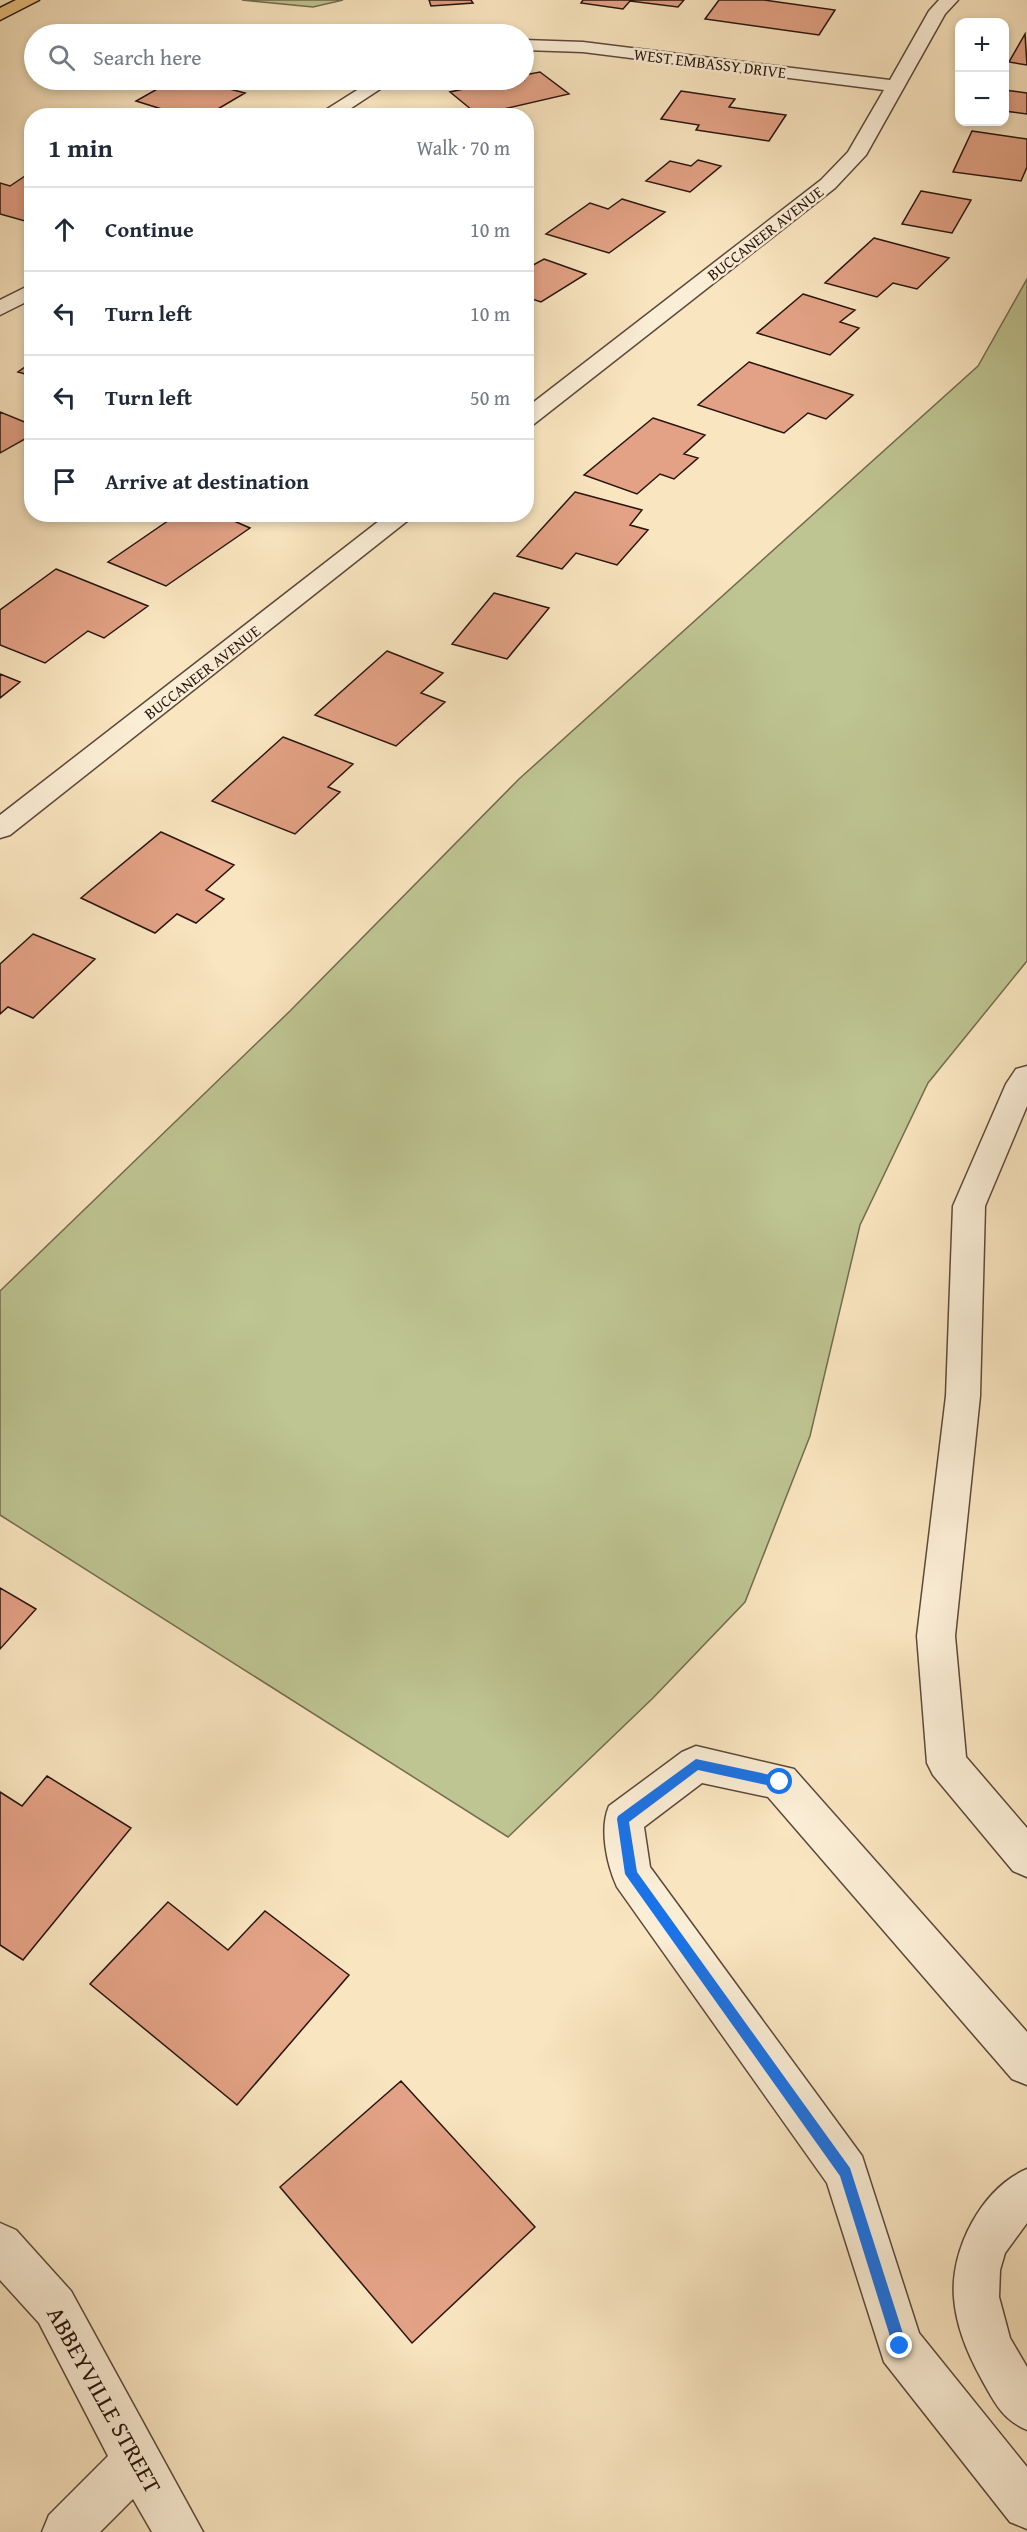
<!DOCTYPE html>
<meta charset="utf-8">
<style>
body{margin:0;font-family:"Gentium Book Plus",serif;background:#f6f6f7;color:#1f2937}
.controls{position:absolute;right:18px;top:18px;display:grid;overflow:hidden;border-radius:12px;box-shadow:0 3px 9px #0003}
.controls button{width:54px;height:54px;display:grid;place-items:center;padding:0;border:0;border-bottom:2px solid #e0e1e3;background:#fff;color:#1f2937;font:30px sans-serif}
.stop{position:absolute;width:18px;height:18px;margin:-14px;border:4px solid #1a73e8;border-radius:50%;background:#fff}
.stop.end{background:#1a73e8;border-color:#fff;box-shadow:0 2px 6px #0008}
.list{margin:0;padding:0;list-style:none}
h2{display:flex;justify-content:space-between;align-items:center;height:78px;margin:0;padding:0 24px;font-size:26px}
h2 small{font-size:20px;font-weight:400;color:#747a83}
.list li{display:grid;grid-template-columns:39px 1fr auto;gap:18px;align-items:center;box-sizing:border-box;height:84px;padding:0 24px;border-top:2px solid #e0e1e3}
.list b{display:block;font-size:22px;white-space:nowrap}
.list em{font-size:20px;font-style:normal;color:#747a83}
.icon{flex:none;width:33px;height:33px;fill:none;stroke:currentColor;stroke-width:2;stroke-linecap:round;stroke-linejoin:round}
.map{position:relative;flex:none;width:1027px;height:2532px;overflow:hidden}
.search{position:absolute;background:#fff;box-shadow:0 3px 9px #0003;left:24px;top:24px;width:510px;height:66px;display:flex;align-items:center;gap:15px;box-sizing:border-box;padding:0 21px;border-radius:33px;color:#747a83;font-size:22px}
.panel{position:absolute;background:#fff;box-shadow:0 3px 9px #0003;left:24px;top:108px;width:510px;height:414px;border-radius:24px}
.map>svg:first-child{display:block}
</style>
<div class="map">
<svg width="1027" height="2532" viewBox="0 0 1027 2532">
<rect width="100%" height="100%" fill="#f9e5c0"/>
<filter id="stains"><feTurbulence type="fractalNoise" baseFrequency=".00333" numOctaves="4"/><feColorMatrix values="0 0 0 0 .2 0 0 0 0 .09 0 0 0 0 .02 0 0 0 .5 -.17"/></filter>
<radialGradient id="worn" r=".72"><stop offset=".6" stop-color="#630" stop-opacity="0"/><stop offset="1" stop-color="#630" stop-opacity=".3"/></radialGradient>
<path fill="#bec592" stroke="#736c50" stroke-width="1.5" d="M 242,0 L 343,0 L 313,7 Z
M 1027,279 L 1027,961 L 928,1083 L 860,1225 L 810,1436 L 745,1602 L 653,1698 L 508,1837 L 0,1515 L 0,1291 L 290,1011 L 519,779 L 978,366 Z"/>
<path fill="#e3a285" stroke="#28140d" stroke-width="1.5" d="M 429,0 L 471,0 L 473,3 L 431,6 Z
M 583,0 L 684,0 L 678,7 L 630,1 L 623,9 L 581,3 Z
M 719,0 L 764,0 L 835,10 L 819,35 L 705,19 Z
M 272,29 L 294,34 L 262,34 Z
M 1025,34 L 1027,65 L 1009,62 Z
M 540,72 L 569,94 L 478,115 L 450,92 L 505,80 L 524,80 L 524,75 Z
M 195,80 L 245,93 L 206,116 L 184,116 L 136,101 L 166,84 L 179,88 Z
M 1004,90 L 1027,93 L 1027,114 L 1004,111 Z
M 681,91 L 735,99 L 729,107 L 786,115 L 769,141 L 696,130 L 699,125 L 661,119 Z
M 972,131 L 1027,139 L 1027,167 L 1021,181 L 953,172 Z
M 698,160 L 721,166 L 690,192 L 646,181 L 670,161 L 691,166 Z
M 28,174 L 32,175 L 32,217 L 25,221 L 0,214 L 0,183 L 10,186 Z
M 921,191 L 971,200 L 952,233 L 902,224 Z
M 622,199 L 665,212 L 609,253 L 546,234 L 590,203 L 608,209 Z
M 874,238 L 949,258 L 917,289 L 893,283 L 877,297 L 825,283 Z
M 544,259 L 586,274 L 541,302 L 526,297 L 526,269 Z
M 803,294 L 855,310 L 840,322 L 859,328 L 830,355 L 757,333 Z
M 32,362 L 32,376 L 18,372 Z
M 749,362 L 853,395 L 826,419 L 808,413 L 784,433 L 698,405 Z
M 0,412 L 32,425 L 32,435 L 0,453 Z
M 653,418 L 705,435 L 684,454 L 698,458 L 674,479 L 660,474 L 637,494 L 584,475 Z
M 575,492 L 642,510 L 630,525 L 648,530 L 617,565 L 576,553 L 562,569 L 517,556 Z
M 178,514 L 218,514 L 250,528 L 166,586 L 108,562 Z
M 56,569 L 148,606 L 104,638 L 88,631 L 45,663 L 0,645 L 0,610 Z
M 494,593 L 549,608 L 507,659 L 452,644 Z
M 387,651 L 443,673 L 421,693 L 445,702 L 396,746 L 315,715 Z
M 0,674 L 20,682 L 0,698 Z
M 283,737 L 353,764 L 328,787 L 340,792 L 295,834 L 212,801 Z
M 161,832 L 234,865 L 206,890 L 224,899 L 196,923 L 177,914 L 155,933 L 81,898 Z
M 33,934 L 95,959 L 33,1018 L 8,1007 L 0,1014 L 0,964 Z
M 0,1588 L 36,1609 L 0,1649 Z
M 47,1776 L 131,1828 L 23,1960 L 0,1945 L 0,1792 L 22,1806 Z
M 168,1902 L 228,1950 L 265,1911 L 349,1975 L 237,2105 L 90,1984 Z
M 401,2081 L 535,2227 L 412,2343 L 280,2187 Z"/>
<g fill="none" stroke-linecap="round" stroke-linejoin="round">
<defs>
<path id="minor" d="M 939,0 L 958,0 L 945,14 L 866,155 L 835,188 L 534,424 L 526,426 L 526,408 L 821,180 L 848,152 L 884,90 L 583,52 L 524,50 L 524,40 L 583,42 L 890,80 L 929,11 Z
M 373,80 L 394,80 L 339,116 L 316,116 Z
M 32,284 L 32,299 L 0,315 L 0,300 Z
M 388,514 L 416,514 L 10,835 L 0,838 L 0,815 Z
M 1027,1066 L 1027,1106 L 985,1206 L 980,1396 L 955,1636 L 966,1757 L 1027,1828 L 1027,1877 L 1013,1871 L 933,1775 L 927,1763 L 917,1636 L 946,1396 L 953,1206 L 1006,1084 L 1016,1069 Z
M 696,1746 L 794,1769 L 1027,2032 L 1027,2085 L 1012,2079 L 768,1797 L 702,1783 L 644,1827 L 650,1867 L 862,2156 L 919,2333 L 1027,2467 L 1027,2529 L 1010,2522 L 884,2362 L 827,2183 L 617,1887 C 607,1865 599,1829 609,1806 L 682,1752 Z
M 1027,2169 L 1027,2223 L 1005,2253 L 1000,2270 L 999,2297 L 1010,2338 L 1027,2367 L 1027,2430 C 1002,2419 995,2403 982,2380 C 968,2355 956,2326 954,2298 C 950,2249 982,2188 1027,2169 Z
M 0,2223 L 16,2230 L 71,2291 L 203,2532 L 152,2532 L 133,2499 L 100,2532 L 42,2532 L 49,2515 L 108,2456 L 39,2323 L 0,2280 Z"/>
<path id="highway" d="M 16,0 L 39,0 L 0,20 L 0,8 Z"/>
</defs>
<use href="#minor" stroke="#5c483a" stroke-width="3"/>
<use href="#highway" stroke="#28140d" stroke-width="3"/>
<use href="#minor" fill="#fbeed6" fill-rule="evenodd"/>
<use href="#highway" fill="#ecc280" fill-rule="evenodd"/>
</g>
<path fill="#1a73e8" d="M 696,1759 L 780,1777 L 785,1782 L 780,1788 L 698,1770 L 629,1822 L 637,1872 L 850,2168 L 907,2346 L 900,2352 L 893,2346 L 840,2176 L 625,1874 L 617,1819 L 618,1816 Z"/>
<g text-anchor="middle" stroke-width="5" stroke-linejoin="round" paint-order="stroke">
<g font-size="16" fill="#28140d" stroke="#fbeed6">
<text transform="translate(710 63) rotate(7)" y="6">WEST EMBASSY DRIVE</text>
<text transform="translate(765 233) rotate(-38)" y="6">BUCCANEER AVENUE</text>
<text transform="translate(202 672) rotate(-38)" y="6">BUCCANEER AVENUE</text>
</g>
<g font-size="24" fill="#28140d" stroke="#fbeed6">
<text transform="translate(104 2400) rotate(61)" y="8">ABBEYVILLE STREET</text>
</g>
</g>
<rect width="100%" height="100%" filter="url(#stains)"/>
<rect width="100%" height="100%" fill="url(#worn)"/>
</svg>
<div class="controls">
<button>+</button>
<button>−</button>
</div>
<div class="stop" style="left:780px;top:1782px"></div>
<div class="stop end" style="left:900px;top:2346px"></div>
<div class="search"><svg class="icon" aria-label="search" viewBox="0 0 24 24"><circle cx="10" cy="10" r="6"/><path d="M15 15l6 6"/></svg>Search here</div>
<section class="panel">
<h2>1 min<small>Walk · 70 m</small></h2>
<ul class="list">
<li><svg class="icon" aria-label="ahead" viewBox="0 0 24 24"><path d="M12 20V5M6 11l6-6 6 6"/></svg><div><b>Continue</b></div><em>10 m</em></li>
<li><svg class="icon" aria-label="left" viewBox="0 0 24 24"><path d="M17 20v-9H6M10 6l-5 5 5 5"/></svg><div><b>Turn left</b></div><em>10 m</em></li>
<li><svg class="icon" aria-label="left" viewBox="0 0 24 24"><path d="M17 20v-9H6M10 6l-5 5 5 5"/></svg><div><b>Turn left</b></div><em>50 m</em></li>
<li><svg class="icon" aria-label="arrive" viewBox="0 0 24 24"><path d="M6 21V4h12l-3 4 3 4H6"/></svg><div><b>Arrive at destination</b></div></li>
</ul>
</section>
</div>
